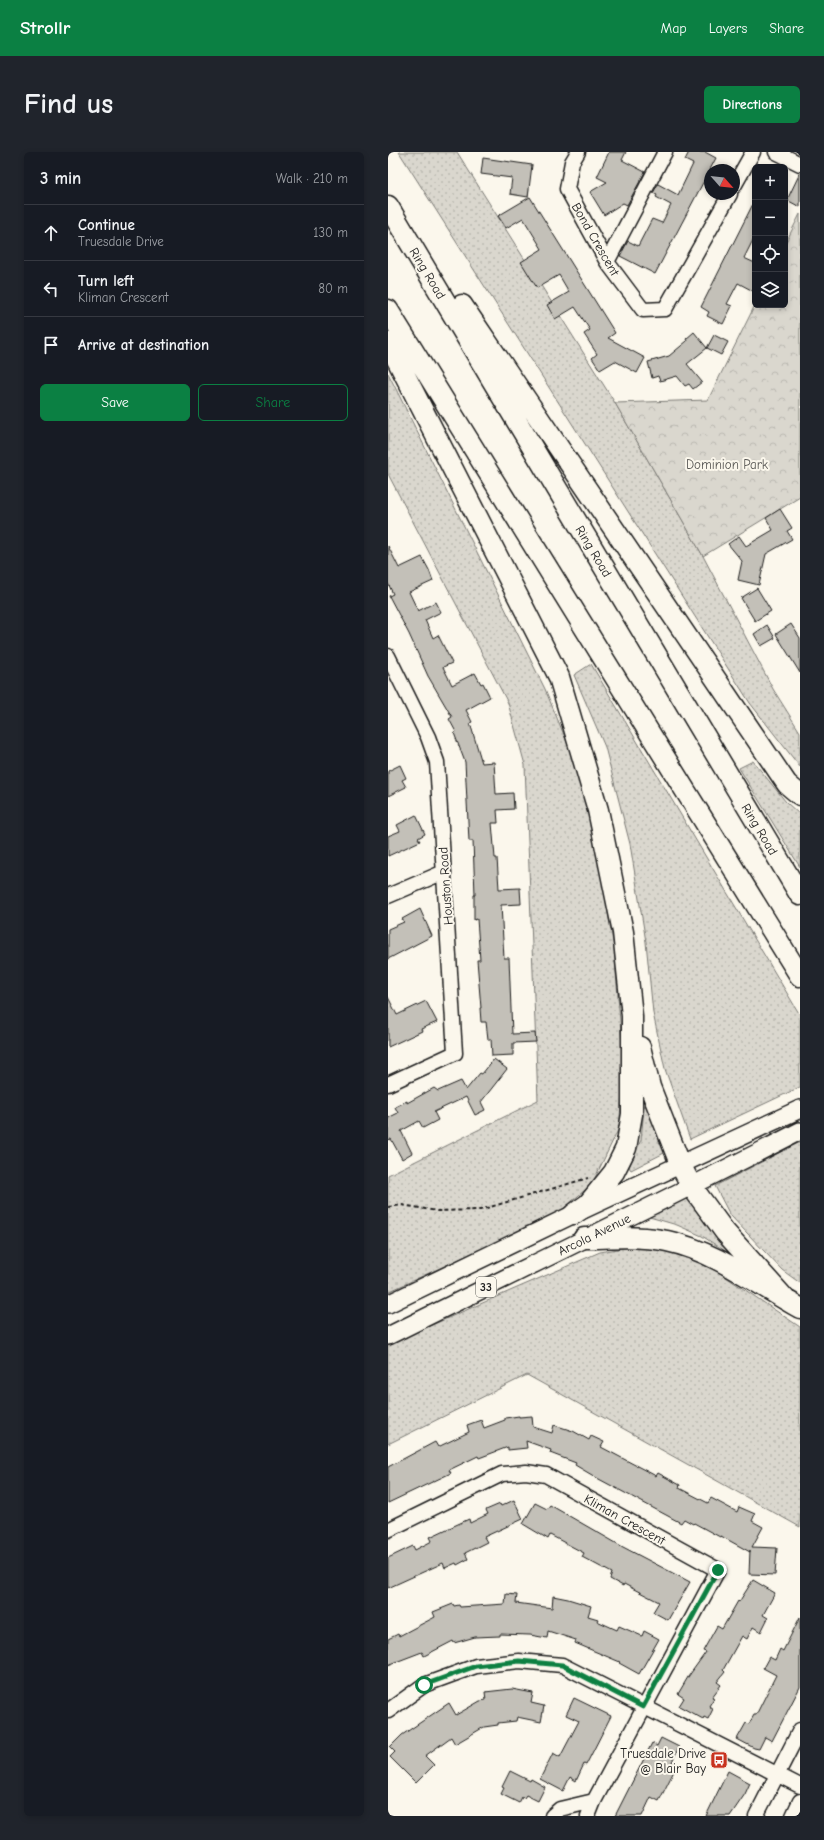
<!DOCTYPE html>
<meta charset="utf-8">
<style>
body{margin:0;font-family:"Comic Neue",sans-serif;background:#20242c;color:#f1f3f6}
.controls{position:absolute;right:12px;top:12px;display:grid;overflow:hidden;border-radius:6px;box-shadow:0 2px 6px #0003}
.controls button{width:36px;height:36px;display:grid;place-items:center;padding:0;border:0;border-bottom:1px solid #363941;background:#171b24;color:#f1f3f6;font:20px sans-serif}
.compass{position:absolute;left:316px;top:12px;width:36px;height:36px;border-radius:50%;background:#171b24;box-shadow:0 2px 6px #0003;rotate:117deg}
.stop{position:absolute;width:12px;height:12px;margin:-9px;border:3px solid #0b8043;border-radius:50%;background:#fff}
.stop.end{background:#0b8043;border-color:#fff;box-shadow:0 1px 4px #0008}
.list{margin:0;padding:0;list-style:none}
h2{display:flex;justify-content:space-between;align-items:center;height:52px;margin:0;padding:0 16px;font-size:17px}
h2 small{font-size:13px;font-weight:400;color:#9ea1a6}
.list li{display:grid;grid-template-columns:26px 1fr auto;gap:12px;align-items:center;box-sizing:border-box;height:56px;padding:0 16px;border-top:1px solid #363941}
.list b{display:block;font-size:15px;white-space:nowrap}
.list p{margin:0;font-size:13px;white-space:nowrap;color:#9ea1a6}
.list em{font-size:13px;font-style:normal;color:#9ea1a6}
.actions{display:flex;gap:8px;padding:12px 16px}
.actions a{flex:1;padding:9px 0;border:1px solid #0b8043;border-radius:6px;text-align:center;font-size:14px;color:#0b8043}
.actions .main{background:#0b8043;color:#fff}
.icon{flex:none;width:22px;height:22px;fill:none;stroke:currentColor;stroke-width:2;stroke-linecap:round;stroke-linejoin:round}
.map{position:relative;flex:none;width:412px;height:1664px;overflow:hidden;border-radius:6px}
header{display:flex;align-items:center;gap:24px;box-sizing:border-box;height:56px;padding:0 20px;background:#0b8043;color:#fff}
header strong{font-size:19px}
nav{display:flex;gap:22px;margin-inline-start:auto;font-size:14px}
.intro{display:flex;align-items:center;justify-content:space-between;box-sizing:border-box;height:96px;padding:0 24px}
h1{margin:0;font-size:28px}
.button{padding:10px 18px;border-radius:6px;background:#0b8043;color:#fff;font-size:14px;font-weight:700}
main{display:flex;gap:24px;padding:0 24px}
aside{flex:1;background:#171b24;border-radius:6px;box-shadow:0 2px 6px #0003}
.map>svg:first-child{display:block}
</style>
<header>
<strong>Strollr</strong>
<nav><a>Map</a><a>Layers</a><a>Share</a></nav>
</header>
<div class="intro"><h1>Find us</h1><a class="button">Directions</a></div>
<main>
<aside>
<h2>3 min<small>Walk · 210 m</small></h2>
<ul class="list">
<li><svg class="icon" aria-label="ahead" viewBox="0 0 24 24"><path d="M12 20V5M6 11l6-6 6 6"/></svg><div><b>Continue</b><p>Truesdale Drive</p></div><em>130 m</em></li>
<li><svg class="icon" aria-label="left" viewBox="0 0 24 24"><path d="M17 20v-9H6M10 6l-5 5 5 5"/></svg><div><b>Turn left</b><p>Kliman Crescent</p></div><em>80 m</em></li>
<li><svg class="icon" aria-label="arrive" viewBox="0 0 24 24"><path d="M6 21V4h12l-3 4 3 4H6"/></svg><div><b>Arrive at destination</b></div></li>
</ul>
<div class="actions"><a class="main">Save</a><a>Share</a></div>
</aside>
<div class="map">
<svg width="412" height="1664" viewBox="0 0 412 1664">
<defs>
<pattern id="grass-dots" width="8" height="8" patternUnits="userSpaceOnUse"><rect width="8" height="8" fill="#dad7ce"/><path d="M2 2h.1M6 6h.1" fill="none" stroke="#bab8b0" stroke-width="1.8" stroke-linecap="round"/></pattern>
<pattern id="forest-crowns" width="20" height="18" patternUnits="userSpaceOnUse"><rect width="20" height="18" fill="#dad7ce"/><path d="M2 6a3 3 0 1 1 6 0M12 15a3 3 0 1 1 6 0" fill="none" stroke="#bab8b0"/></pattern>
</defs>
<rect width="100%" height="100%" fill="#fbf7ec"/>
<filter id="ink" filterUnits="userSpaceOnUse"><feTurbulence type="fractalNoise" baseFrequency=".025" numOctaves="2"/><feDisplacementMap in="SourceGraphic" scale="8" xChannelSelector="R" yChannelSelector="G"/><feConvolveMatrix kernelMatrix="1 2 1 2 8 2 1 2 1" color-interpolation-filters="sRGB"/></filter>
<g filter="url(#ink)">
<path fill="url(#grass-dots)" stroke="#7b7a75" d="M 11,0 L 69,0 L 227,251 L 315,404 L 385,537 L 412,580 L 412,615 L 362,551 Z
M 0,221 L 157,537 L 188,612 L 207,685 L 226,796 L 236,918 L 231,976 L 204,1032 L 169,1062 L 0,1140 L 0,1023 L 150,948 L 137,613 L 120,551 L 0,322 Z
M 203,512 L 412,863 L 412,935 L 302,987 L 277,917 L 265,861 L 258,790 L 242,692 L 217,595 L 186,523 Z
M 365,609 L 398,650 L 412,663 L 412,715 L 351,616 Z
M 257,946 L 282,998 L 243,1018 L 241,1015 L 253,988 Z
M 412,990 L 412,1131 L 394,1118 L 342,1063 L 327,1034 Z
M 305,1042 L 351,1108 L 314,1084 L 289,1073 L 258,1064 Z
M 248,1094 L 293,1100 L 332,1121 L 412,1175 L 412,1375 L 139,1223 L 0,1292 L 0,1192 L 212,1100 Z"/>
<path fill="url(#forest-crowns)" stroke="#7b7a75" d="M 412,62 L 412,345 L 315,404 L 227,251 L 320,248 L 367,153 L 397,153 L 397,92 Z"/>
<path fill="#c3c0b8" stroke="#1c1c1c" d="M 221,0 L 238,0 L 234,8 L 257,20 L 239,53 L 235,51 L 216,63 L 202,40 L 219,30 L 209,25 Z
M 301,0 L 317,0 L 328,6 L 267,122 L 232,104 L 240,89 L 250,94 L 264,67 L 274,71 L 283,53 L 268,45 L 269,43 L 265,41 L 270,32 L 290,43 L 305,12 L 297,8 Z
M 95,6 L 144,13 L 140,45 L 122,42 L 124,26 L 93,22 Z
M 412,21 L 412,55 L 399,48 Z
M 142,45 L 227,181 L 220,186 L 257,206 L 249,221 L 227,209 L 212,218 L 204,206 L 209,202 L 196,182 L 202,178 L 187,155 L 167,167 L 159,153 L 181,140 L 171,123 L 149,136 L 133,110 L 154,97 L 135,66 L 118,76 L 110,64 Z
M 367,48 L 367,84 L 356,106 L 367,111 L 367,140 L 350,131 L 339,152 L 344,154 L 335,172 L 319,164 L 321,160 L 313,155 Z
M 306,180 L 319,196 L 299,212 L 314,230 L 305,237 L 301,232 L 297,234 L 289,224 L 272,229 L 270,224 L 264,226 L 260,210 L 281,204 L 299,189 L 298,187 Z
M 326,183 L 340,190 L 333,203 L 319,196 Z
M 392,357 L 404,376 L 399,379 L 404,387 L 378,402 L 371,433 L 350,428 L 354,409 L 340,392 L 351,384 L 358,394 L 385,378 L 378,366 Z
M 0,394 L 11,416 L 34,405 L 41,418 L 45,429 L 21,440 L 30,459 L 48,450 L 53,460 L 37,468 L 45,486 L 50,483 L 64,511 L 55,515 L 64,533 L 87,521 L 93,532 L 95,531 L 102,545 L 78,558 L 84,570 L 82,571 L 94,611 L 106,610 L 108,642 L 125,641 L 126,657 L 109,658 L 110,671 L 104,671 L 107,706 L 109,706 L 111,737 L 132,736 L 133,752 L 113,753 L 116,806 L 121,806 L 124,882 L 147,881 L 148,890 L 125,891 L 125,903 L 104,904 L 103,887 L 100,887 L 98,870 L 93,870 L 92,856 L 93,856 L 89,808 L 92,808 L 89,767 L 86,768 L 86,743 L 87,743 L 85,689 L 81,689 L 77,610 L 66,581 L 68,580 L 61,567 L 64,565 L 40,524 L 21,482 L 1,444 L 5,442 L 0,431 Z
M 369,436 L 383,459 L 367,469 L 353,446 Z
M 403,472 L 412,486 L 412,521 L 388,482 Z
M 379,473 L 387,486 L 373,494 L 366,482 Z
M 12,613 L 18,626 L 14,628 L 18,635 L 0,644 L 0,619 Z
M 28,663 L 37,682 L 30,686 L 32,689 L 0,704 L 0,684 L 12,679 L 9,673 Z
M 32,757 L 44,784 L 0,807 L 0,777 L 16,770 L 14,767 Z
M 0,845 L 9,863 L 38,849 L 49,870 L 33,877 L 34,879 L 0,895 Z
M 106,907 L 119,917 L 93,950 L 97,958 L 87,963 L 78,945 L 46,960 L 50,968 L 35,976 L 31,969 L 13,979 L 24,1001 L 14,1007 L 3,987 L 0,988 L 0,966 L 10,961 L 7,955 L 19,949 L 19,951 L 46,936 L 50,939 L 73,929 L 78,938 L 92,921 L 94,922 Z
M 131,1264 L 131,1265 L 144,1264 L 145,1275 L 164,1281 L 166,1273 L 185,1279 L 201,1288 L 203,1284 L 216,1290 L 213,1295 L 268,1324 L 270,1321 L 292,1333 L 291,1336 L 320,1351 L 323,1346 L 349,1360 L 351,1355 L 367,1362 L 364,1369 L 375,1375 L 364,1395 L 389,1396 L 387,1423 L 361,1422 L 362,1398 L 362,1400 L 333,1384 L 332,1385 L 306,1371 L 305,1372 L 296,1367 L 293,1371 L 209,1326 L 187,1313 L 188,1311 L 162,1301 L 163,1298 L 138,1289 L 139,1296 L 120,1298 L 120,1295 L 91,1306 L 90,1304 L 61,1318 L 63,1321 L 0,1351 L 0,1315 L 47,1290 L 50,1295 L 81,1280 L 79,1273 L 93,1268 L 96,1276 L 117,1268 L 117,1266 Z
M 126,1348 L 135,1367 L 96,1385 L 99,1390 L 77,1401 L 80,1407 L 69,1413 L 68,1411 L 57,1416 L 55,1411 L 0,1436 L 0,1406 L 25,1394 L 27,1398 L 44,1389 L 42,1385 L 59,1377 L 81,1367 L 82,1371 L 100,1362 L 98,1358 L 112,1352 L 113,1354 Z
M 147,1351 L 159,1357 L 162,1353 L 235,1395 L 302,1430 L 280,1468 L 265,1460 L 271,1450 L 236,1432 L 235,1434 L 222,1427 L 224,1421 L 194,1405 L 196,1401 L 162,1383 L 160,1387 L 135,1372 Z
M 365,1428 L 387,1441 L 375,1463 L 380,1466 L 373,1480 L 365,1475 L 359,1487 L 354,1484 L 335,1518 L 337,1520 L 329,1530 L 333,1533 L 324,1545 L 326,1546 L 321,1554 L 325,1557 L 320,1567 L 316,1565 L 315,1567 L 291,1554 L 296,1546 L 290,1542 L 300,1525 L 318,1500 L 315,1499 L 329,1474 L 334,1477 L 350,1449 L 351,1450 Z
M 118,1442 L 129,1443 L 128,1451 L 164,1456 L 165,1444 L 180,1447 L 203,1454 L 200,1464 L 210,1467 L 209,1469 L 229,1478 L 231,1474 L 254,1484 L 256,1479 L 271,1487 L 251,1522 L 231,1511 L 232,1510 L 187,1491 L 188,1488 L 160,1479 L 159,1486 L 142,1483 L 112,1482 L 112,1484 L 87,1485 L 66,1491 L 65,1489 L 36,1504 L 34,1500 L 0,1513 L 0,1487 L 10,1482 L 11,1484 L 47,1465 L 45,1460 L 65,1452 L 66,1454 L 71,1453 L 72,1455 L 117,1452 Z
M 412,1465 L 412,1535 L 384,1589 L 377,1585 L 371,1597 L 366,1596 L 349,1587 L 358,1571 L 361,1572 L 366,1563 L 368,1563 L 388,1523 L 375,1516 L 381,1505 L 387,1508 L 392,1497 L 395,1499 Z
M 124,1537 L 145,1541 L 143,1551 L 156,1554 L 153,1570 L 129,1565 L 128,1569 L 110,1571 L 110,1573 L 96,1575 L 67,1592 L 63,1585 L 37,1604 L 46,1613 L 28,1631 L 2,1605 L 7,1600 L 2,1595 L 14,1583 L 61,1551 L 68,1563 L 92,1549 L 98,1548 L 97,1540 Z
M 186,1546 L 223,1564 L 198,1613 L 196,1612 L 188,1629 L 182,1625 L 175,1639 L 152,1627 L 165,1601 L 172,1605 L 191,1569 L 178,1563 Z
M 273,1586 L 291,1595 L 284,1610 L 289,1613 L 271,1649 L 263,1645 L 254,1664 L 227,1664 L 264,1591 L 269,1594 Z
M 122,1619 L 142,1629 L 143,1627 L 157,1635 L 150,1649 L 138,1643 L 136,1646 L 134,1645 L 131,1651 L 113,1642 L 116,1636 L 114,1635 Z
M 340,1619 L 362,1631 L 357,1642 L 342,1664 L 318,1664 Z"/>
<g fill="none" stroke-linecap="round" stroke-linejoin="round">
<defs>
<path id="minor" d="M 190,0 L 184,10 L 179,37 L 219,110 L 255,158 L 277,157 L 342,42
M 388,0 L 412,12
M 346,34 L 365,0
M 219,110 L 277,0
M 0,504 L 40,585 L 49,610 L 67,901 L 0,932
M 0,744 L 56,720
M 0,1378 L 114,1322 L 138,1320 L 158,1323 L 330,1418 L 206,1649
M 0,1559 L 36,1533 L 88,1514 L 131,1509 L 174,1513 L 412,1634
M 164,1664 L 172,1657 L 206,1649 L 200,1664
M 368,1664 L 412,1578
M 405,1664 L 412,1649"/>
<path id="major" d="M 0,1152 L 186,1062 L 412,957
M 0,1184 C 137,1116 276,1049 412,979"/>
<path id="highway" d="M 0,54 L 412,743
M 74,153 L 399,632 L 412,643
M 0,158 L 412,824
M 0,190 L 171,525 L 210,658 L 235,780 L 244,864 L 244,962 L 238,996 L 226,1020 L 200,1052 L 186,1062
M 252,895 L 262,935 L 293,1014 L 304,1035 L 337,1080 L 398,1148
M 196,1086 C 223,1086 252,1083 279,1089 C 327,1099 369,1132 412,1156"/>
</defs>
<use href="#minor" stroke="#1c1c1c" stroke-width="17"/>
<use href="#major" stroke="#1c1c1c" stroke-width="20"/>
<use href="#highway" stroke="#1c1c1c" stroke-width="23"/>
<path stroke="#1c1c1c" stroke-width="2" stroke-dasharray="4 3" stroke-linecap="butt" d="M 0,1055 L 14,1053 L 49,1059 L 92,1058 L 200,1026"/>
<use href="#minor" stroke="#fbf7ec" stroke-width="14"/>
<use href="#major" stroke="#fbf7ec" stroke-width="17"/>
<use href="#highway" stroke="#fbf7ec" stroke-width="20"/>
</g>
</g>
<g fill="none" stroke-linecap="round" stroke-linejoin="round" filter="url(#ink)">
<path stroke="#0b8043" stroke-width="5" d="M 36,1533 L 88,1514 L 131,1509 L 174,1513 L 255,1555 L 330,1418"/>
</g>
<defs>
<symbol id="bus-square" viewBox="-11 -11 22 22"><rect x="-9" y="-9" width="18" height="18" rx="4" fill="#c8321e" stroke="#fbf7ec"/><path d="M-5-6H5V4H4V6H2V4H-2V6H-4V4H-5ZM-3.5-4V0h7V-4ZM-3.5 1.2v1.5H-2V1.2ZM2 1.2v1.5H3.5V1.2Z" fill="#fff"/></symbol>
</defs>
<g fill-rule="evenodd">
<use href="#bus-square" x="321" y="1598" width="20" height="20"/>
</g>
<g text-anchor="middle" stroke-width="4" stroke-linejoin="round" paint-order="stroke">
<rect fill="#fbf7ec" stroke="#5f5e5a" stroke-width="1" x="88" y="1125" width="20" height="20" rx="3"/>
<g font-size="12" font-weight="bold" fill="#1c1c1c">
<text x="98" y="1139">33</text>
</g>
<g font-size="13" fill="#1c1c1c" stroke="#fbf7ec">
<text transform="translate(208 87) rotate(60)" y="5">Bond Crescent</text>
<text transform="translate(40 121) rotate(59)" y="5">Ring Road</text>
<text transform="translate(206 399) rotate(59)" y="5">Ring Road</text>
<text transform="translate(372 677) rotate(59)" y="5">Ring Road</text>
<text transform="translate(57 734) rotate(-94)" y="5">Houston Road</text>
<text transform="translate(206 1082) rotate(-26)" y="5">Arcola Avenue</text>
<text transform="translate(237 1367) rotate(29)" y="5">Kliman Crescent</text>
</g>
<g font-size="13" fill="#555451" stroke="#fbf7ec">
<text x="339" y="317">Dominion Park</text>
</g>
<g font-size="13" fill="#1c1c1c" stroke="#fbf7ec" text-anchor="end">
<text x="318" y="1606">Truesdale Drive<tspan x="318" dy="15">@ Blair Bay</tspan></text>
</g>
</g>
</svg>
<div class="controls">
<button>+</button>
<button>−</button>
<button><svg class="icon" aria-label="locate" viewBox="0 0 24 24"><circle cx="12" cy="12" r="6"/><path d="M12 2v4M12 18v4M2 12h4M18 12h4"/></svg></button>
<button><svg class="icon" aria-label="layers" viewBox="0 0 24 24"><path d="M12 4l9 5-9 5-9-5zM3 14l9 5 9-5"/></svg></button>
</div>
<svg class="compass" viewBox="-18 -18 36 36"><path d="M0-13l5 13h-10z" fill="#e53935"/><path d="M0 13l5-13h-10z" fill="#9ea1a6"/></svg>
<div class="stop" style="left:36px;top:1533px"></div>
<div class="stop end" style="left:330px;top:1418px"></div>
</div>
</main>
